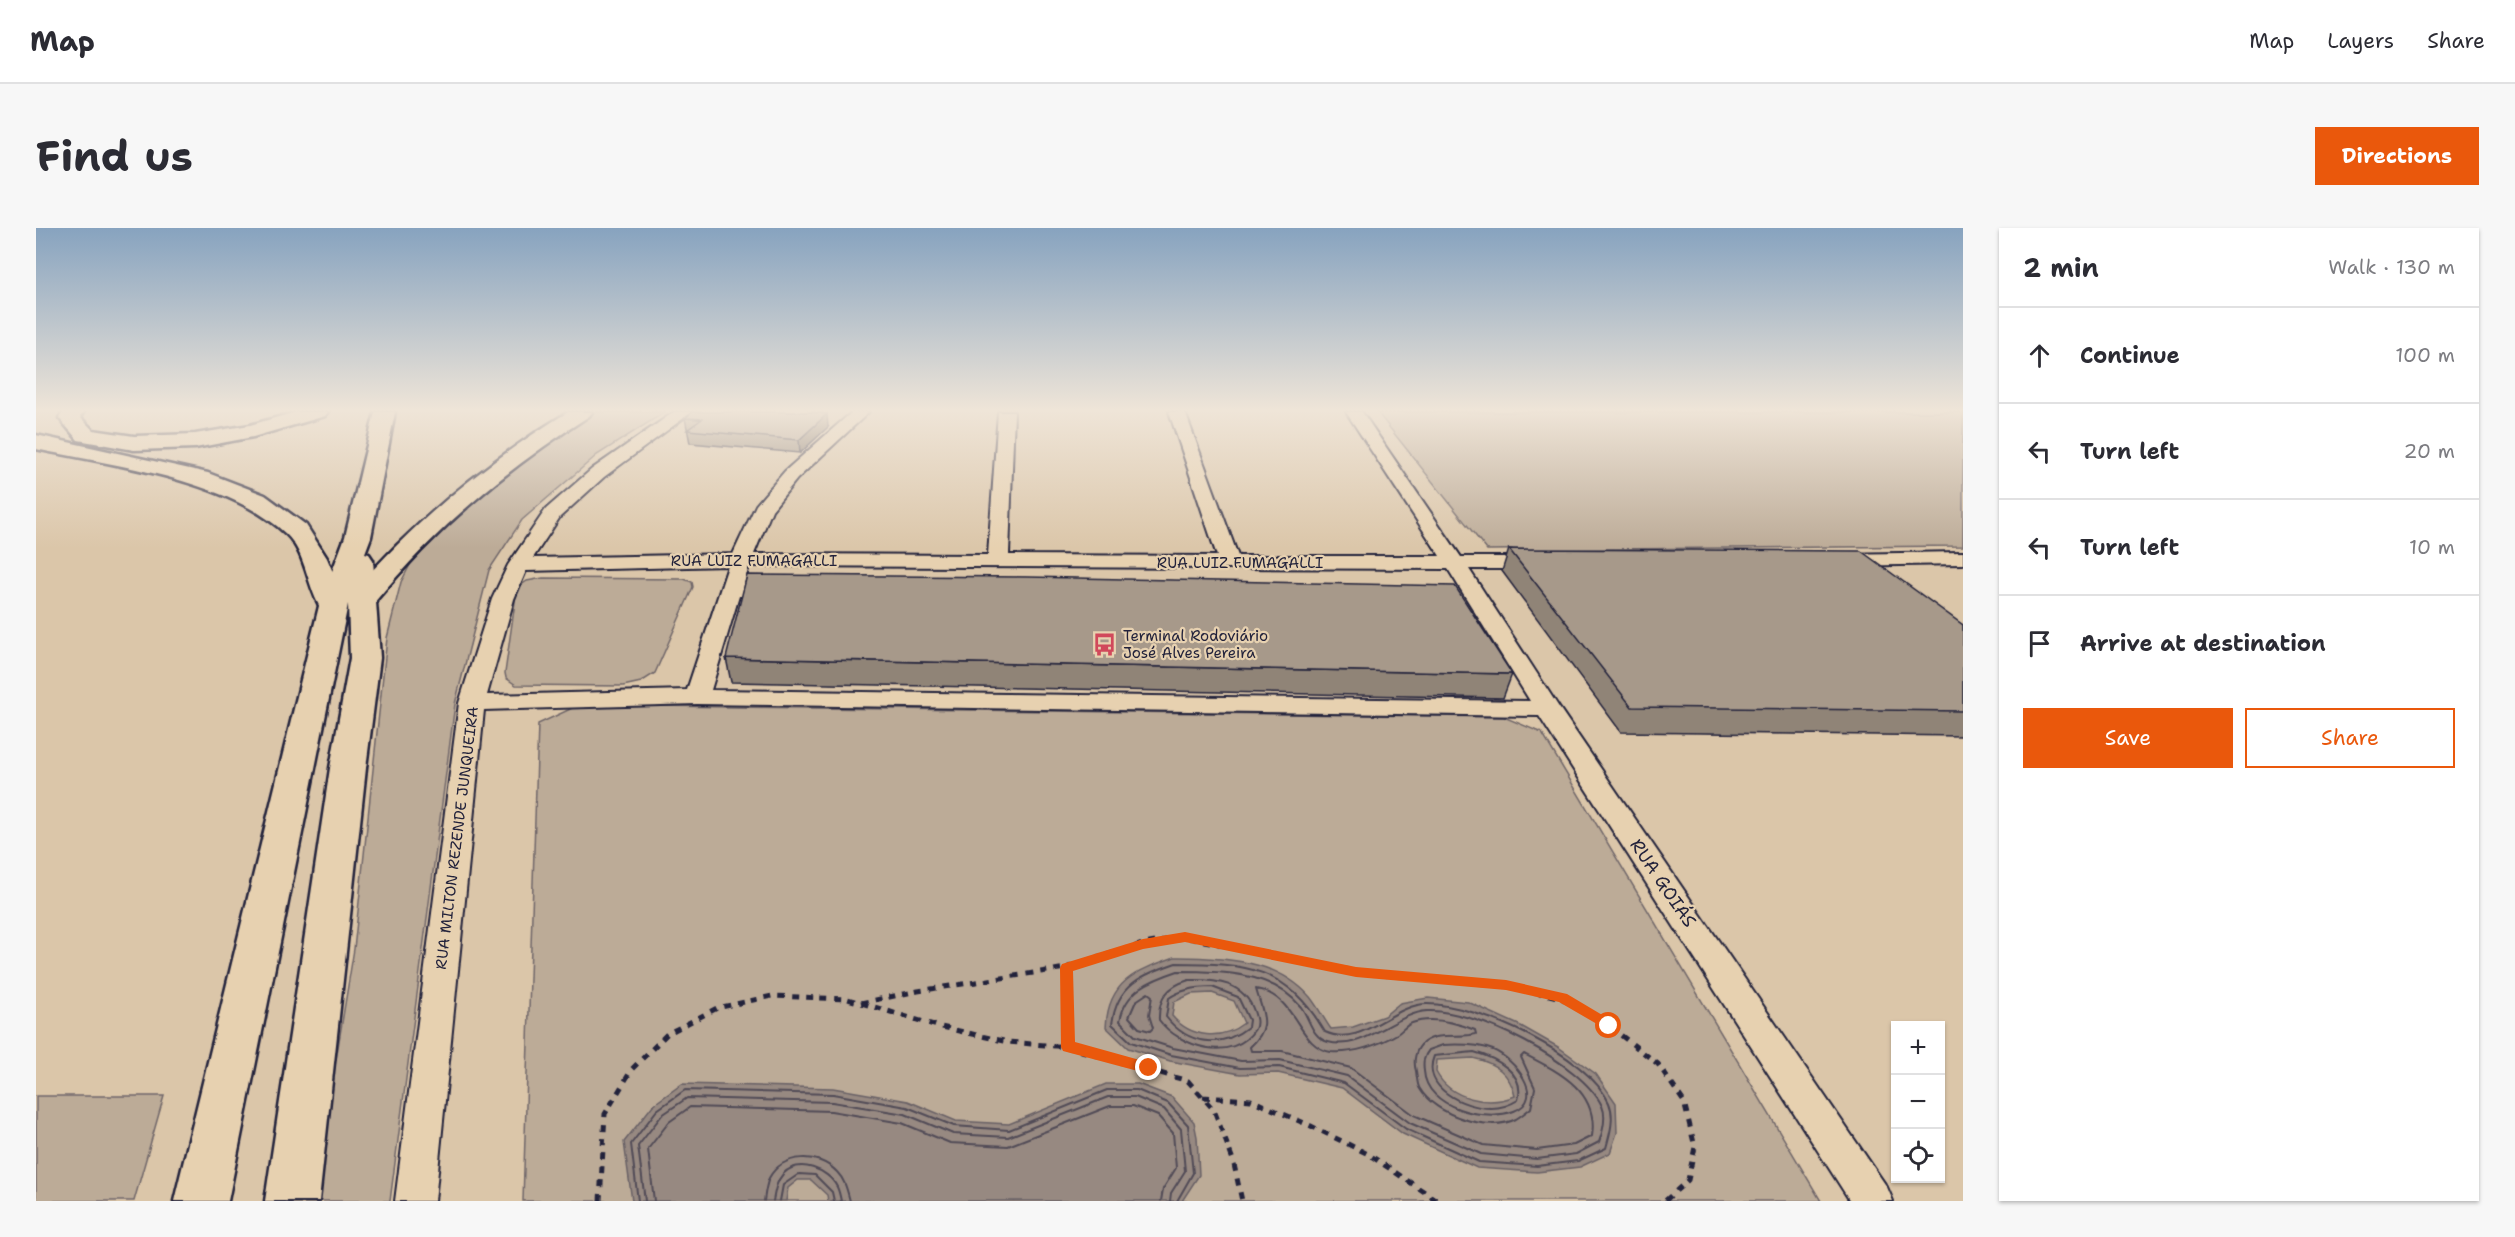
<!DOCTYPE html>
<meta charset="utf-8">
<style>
body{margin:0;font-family:"Shantell Sans",sans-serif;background:#f7f7f7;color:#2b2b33}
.controls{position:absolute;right:18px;bottom:18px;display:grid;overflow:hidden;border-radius:0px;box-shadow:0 2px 4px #0004}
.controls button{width:54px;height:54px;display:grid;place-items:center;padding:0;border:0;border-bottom:2px solid #e1e1e2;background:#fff;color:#2b2b33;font:30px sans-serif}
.stop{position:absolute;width:18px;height:18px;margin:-14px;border:4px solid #ea580c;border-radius:50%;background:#fff}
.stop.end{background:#ea580c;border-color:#fff;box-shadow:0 2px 6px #0008}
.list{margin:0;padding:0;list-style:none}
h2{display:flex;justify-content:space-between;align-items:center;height:78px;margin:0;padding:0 24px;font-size:26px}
h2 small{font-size:20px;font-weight:400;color:#7c7c81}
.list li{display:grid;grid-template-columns:39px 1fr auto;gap:18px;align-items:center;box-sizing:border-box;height:96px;padding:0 24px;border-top:2px solid #e1e1e2}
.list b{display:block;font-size:22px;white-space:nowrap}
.list em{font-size:20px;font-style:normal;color:#7c7c81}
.actions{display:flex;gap:12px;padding:18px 24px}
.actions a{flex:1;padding:14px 0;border:2px solid #ea580c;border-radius:0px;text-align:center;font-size:21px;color:#ea580c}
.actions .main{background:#ea580c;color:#fff}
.icon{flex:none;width:33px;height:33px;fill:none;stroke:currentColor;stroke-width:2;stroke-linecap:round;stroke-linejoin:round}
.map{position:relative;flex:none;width:1927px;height:973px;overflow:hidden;border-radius:0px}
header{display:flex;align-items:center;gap:36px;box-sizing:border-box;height:84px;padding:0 30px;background:#fff;border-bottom:2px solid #e1e1e2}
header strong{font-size:28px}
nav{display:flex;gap:33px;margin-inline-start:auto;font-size:21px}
.intro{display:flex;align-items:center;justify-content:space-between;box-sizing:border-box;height:144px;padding:0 36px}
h1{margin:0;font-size:42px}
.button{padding:15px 27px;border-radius:0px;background:#ea580c;color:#fff;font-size:21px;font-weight:700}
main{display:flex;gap:36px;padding:0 36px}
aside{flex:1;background:#fff;border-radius:0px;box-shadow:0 2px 4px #0004}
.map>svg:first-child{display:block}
</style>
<header>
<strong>Map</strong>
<nav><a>Map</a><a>Layers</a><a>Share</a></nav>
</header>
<div class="intro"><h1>Find us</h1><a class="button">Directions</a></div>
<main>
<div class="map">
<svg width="1927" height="973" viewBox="0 0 1927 973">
<rect width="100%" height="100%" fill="#dbc6a9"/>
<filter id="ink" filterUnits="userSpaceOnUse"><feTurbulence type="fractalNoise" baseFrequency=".0167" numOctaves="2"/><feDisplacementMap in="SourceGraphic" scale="12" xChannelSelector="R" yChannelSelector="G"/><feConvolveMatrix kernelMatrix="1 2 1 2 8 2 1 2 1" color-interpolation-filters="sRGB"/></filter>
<g filter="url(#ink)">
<path fill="#bcab97" stroke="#6f6669" stroke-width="1.5" d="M 554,184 L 629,184 L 561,227 L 486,292 L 453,342 L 419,476 L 354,973 L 277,973 L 318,721 L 351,410 L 365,354 L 385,316 L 458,250 Z
M 1341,184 L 1927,184 L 1927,318 L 1451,322 Z
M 507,350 L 648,351 L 656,354 L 657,359 L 619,445 L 605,454 L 587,458 L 480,457 L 470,450 L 469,445 L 481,360 L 491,353 Z
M 543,477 L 1468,489 L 1506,505 L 1785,973 L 487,973 L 502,496 Z
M 0,868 L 128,868 L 98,973 L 0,973 Z"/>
<path fill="#978981" stroke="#686065" stroke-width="1.5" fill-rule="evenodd" d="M 1139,729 C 1187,730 1240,730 1274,769 C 1282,779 1288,791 1295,801 L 1317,799 L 1348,788 L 1364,775 L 1392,770 L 1432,774 L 1485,798 L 1522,819 L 1560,846 L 1580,875 L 1581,905 L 1574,925 L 1544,939 L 1501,944 L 1441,940 L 1367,906 L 1306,860 L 1242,845 L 1204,846 L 1134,833 L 1092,820 L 1070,799 C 1072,753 1100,743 1139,729 ZM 1176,765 L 1198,773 L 1208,795 C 1185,813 1155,810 1136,788 L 1138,774 L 1155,766 ZM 1437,830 C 1459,835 1474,845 1479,868 C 1452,879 1414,871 1400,844 L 1401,832 Z
M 646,856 L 797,860 L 872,873 L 920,893 L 973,896 L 1070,856 L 1102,856 L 1136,869 L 1158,894 L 1161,909 L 1163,947 L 1146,973 L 792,973 L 791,967 L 775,952 L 762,952 L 752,960 L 750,973 L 596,973 L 588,914 L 617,877 Z"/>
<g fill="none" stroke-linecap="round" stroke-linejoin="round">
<path stroke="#514b57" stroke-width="2" d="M 1140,735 C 1211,735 1251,739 1289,804 C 1326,821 1356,776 1391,776 C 1442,776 1552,827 1573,875 C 1579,889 1574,906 1570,920 L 1542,933 L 1501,938 L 1443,934 L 1370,901 L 1308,855 L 1243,839 L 1204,840 L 1135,827 L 1095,814 L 1076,796 C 1081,756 1106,747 1140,735 Z
M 1142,743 C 1183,743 1236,743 1265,779 C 1274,791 1276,810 1292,814 C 1327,824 1360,785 1391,783 C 1438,780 1546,835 1566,878 C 1571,889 1567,903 1563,914 L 1540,926 L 1501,931 L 1445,926 L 1374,895 L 1311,848 L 1244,832 L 1205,833 L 1137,820 L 1099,808 L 1084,793 C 1089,762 1115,752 1142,743 Z
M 1153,752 C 1181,751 1208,755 1218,783 C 1220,789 1222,795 1219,801 C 1197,836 1143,819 1123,792 C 1122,770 1132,758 1153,752 Z
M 1176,759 L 1202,769 L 1213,792 L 1212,799 C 1185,821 1152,817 1130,789 L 1133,770 C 1146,761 1160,759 1176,759 Z
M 1220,761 C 1262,768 1261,819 1295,824 C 1316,826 1343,817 1361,806 C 1366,803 1370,797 1376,795 C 1395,788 1421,795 1439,802 L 1440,806 L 1434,807 C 1420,809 1401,805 1388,814 C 1379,821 1377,833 1380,843 C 1381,849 1381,857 1384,861 C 1399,887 1453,905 1480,891 C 1485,888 1490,884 1495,880 L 1499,860 L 1485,829 L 1488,826 C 1523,844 1563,863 1556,908 L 1538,917 L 1501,922 L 1447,917 L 1378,887 L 1315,840 L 1246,823 L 1215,823 L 1214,819 C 1237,798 1227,787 1220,761 Z
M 1112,765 L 1116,768 L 1113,787 L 1117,800 L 1114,803 L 1103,800 L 1093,789 L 1100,773 Z
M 1407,817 C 1424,816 1441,816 1457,822 C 1477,830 1512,870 1478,883 C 1449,894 1390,880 1388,843 C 1387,835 1387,829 1393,822 Z
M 1438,824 C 1460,830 1490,845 1482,872 C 1474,877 1465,880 1455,880 C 1428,880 1385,860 1398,828 Z
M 602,973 L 595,916 L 621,882 L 649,862 L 797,866 L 871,879 L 918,898 L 973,902 L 1071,862 L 1101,862 L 1132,875 L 1152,897 L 1157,945 L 1141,973
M 609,973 L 602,918 L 626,887 L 651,870 L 796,874 L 869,886 L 917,906 L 972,909 L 1072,869 L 1099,869 L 1128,881 L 1145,901 L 1149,943 L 1135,965 L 1134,973
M 618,973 L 612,921 L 633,894 L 654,879 L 795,883 L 866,895 L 914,915 L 972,918 L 1074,878 L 1097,878 L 1122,888 L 1137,905 L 1140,940 L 1127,961 L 1125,973
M 728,973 C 729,966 730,957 733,950 C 747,925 782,924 801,944 C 809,952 811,962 814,973
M 737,973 C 739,963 740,954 747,946 C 763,930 792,941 801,959 C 803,963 804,968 805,973
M 744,973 L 747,957 L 763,946 L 779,947 L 796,964 L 798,973"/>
<defs>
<path id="street" d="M 638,184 L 656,184 L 568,249 L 524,289 L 497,330 L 697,326 L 720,277 L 749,243 L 816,184 L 833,184 L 761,251 L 736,282 L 718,326 L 952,327 L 962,184 L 978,184 L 973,327 L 1181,328 L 1133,184 L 1149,184 L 1202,328 L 1404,328 L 1310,184 L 1326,184 L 1425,329 L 1501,329 L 1508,331 L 1511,335 L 1508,339 L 1501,341 L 1433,341 L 1524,481 L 1851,959 L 1857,973 L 1814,973 L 1503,488 L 661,476 L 448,482 L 399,973 L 359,973 L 423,475 L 456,371 L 472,337 L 510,281 L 556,241 ZM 692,338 L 651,462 L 451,467 L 478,371 L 490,343 ZM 713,338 L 1412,341 L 1494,473 L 675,462 L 703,368 L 749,367 L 752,362 L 749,357 L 708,356 Z
M 1927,324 L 1927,336 L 1802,338 L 1795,336 L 1792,332 L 1795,328 L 1802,326 Z"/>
<path id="secondary" d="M 339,184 L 359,184 L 335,309 L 329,325 L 333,326 L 337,332 L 344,430 L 330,540 L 283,973 L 229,973 L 294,540 L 314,430 L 312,376 L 192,973 L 138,973 L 283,378 L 309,309 Z"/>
<path id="highway" d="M 27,184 L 48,184 L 44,189 L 57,202 L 98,208 L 159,206 L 214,197 L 260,184 L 292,184 L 289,188 L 217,209 L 159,220 L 98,222 L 42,212 L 23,190 Z
M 532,184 L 556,184 L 553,188 C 469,242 401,299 337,376 L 327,378 L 317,376 L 313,370 L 317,364 C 380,292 450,234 532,184 Z
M 0,207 L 172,245 L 229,267 L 270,297 L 291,330 L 311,378 L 307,384 L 297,387 L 287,384 C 271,361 271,326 250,306 C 192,251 76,237 0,221 Z"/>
</defs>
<use href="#street" stroke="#22223b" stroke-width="4"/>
<use href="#secondary" stroke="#22223b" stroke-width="5"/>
<use href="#highway" stroke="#22223b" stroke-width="5"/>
<path stroke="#22223b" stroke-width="5" stroke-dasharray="7 7" stroke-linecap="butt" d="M 1030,740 L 1032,819
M 825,775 L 882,763 L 1030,740 L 1107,716 L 1149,709 L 1320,744 L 1470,757 L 1526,770 L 1573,798 L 1622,836 L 1648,874 L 1659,919 L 1652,952 L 1629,973
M 1167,869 L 1215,872 L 1275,898 L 1332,926 L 1402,973
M 564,973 L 569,886 L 596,841 L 631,806 L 681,780 L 736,768 L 812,771 L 901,798 L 972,814 L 1032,819 L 1152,853 L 1178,882 L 1197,932 L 1206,973"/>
<use href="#street" fill="#e7d1b0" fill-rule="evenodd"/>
<use href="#secondary" fill="#e7d1b0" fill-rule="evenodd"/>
<use href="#highway" fill="#e7d1b0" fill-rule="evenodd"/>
</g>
<path fill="#908477" stroke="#22223b" stroke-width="1.5" d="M 649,190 L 792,199 L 764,225 L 654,215 Z
M 1473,321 L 1927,397 L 1927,508 L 1585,504 L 1466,343 Z
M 690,430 L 1476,446 L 1467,470 L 695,454 Z"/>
<path fill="#756b61" stroke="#22223b" stroke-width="1.5" d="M 791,186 L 792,199 L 764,225 L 763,212 Z"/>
<path fill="#a7998a" stroke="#22223b" stroke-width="1.5" d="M 657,184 L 773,184 L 791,186 L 763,212 L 651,202 L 666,191 L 649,190 Z
M 1473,321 L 1825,323 L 1927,397 L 1927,483 L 1596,479 Z
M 711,347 L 993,349 L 1419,358 L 1476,446 L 690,430 Z"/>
</g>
<linearGradient id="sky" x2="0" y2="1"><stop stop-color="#87a3bf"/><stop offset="0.57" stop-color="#efe5d8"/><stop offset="1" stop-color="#efe5d8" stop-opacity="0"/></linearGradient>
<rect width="1927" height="320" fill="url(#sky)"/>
<path fill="#ea580c" d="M 1149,704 L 1320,739 L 1470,752 L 1531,766 L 1578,794 L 1580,798 L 1573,803 L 1523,774 L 1470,762 L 1320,749 L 1149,714 L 1107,721 L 1037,743 L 1039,814 L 1118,836 L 1120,840 L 1118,844 L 1113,846 L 1027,823 L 1025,819 L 1024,740 L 1026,736 L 1107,711 Z"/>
<defs>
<symbol id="bus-bare" viewBox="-9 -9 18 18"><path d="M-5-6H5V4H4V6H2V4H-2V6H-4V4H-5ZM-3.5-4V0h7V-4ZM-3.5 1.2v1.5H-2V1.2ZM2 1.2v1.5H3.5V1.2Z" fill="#d1495b" stroke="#e7d1b0" stroke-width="2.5" paint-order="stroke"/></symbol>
</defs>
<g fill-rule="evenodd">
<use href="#bus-bare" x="1052" y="400" width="33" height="33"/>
</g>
<g text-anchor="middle" stroke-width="4.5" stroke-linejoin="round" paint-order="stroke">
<g font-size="15" fill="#22223b" stroke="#e7d1b0">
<text x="718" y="338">RUA LUIZ FUMAGALLI</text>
<text x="1204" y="340">RUA LUIZ FUMAGALLI</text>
<text transform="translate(421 610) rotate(-83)" y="5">RUA MILTON REZENDE JUNQUEIRA</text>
</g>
<g font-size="15" fill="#22223b" stroke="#e7d1b0" text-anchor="start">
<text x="1087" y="413">Terminal Rodoviário<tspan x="1087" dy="17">José Alves Pereira</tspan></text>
</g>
<g font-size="18" fill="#22223b" stroke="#e7d1b0">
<text transform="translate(1627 655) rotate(56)" y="6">RUA GOIÁS</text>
</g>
</g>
</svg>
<div class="controls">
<button>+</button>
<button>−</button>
<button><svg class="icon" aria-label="locate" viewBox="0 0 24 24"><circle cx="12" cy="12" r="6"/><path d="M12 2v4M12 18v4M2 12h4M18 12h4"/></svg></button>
</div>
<div class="stop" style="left:1573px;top:798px"></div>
<div class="stop end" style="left:1113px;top:840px"></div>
</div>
<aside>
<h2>2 min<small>Walk · 130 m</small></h2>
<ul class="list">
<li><svg class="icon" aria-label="ahead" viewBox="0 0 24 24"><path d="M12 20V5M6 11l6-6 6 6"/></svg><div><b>Continue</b></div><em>100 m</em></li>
<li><svg class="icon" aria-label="left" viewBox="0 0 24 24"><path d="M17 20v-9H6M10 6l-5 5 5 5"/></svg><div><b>Turn left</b></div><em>20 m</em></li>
<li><svg class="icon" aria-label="left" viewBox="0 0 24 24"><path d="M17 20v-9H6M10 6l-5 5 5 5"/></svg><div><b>Turn left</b></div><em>10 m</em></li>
<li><svg class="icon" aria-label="arrive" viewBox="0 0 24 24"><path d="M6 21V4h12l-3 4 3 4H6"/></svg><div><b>Arrive at destination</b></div></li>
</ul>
<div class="actions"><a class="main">Save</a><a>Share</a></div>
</aside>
</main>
